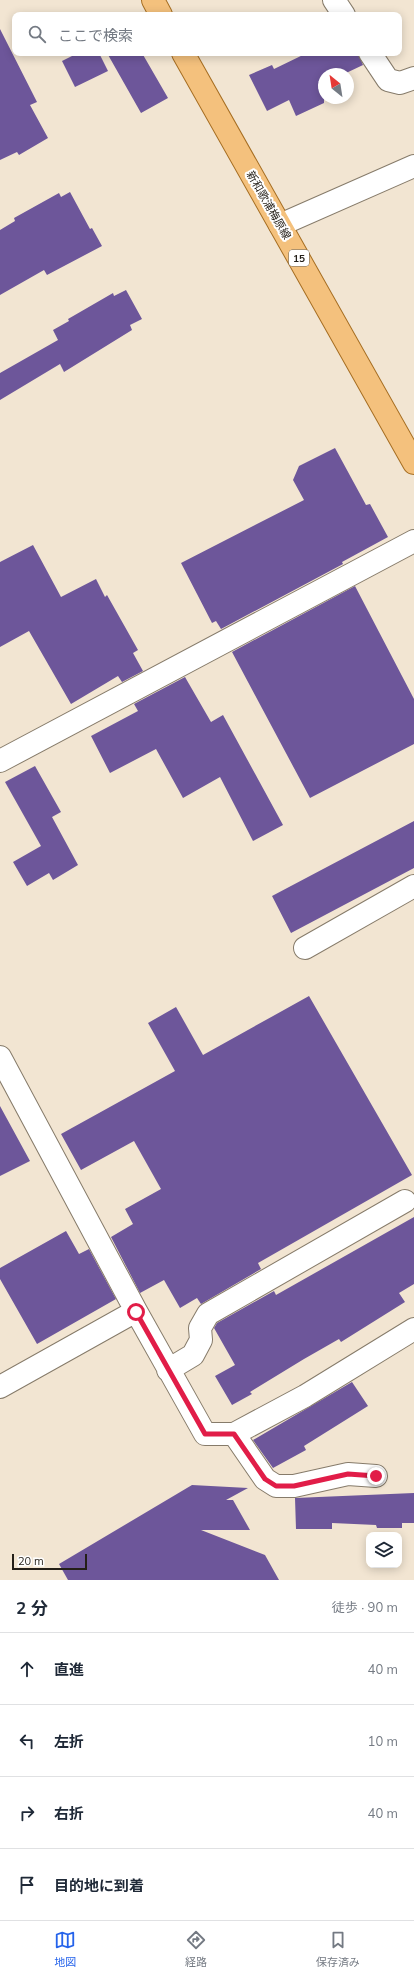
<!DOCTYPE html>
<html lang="ja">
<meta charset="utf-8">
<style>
body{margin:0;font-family:Mulish,"Noto Sans JP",sans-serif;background:#f6f6f7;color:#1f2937}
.controls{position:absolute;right:12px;bottom:12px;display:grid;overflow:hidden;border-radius:8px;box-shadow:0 2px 10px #0003}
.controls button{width:36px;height:36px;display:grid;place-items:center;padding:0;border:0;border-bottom:1px solid #e0e1e3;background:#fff;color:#1f2937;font:20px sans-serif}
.compass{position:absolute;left:318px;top:68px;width:36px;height:36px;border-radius:50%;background:#fff;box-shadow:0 2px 10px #0003;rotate:330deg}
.scale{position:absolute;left:12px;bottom:10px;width:75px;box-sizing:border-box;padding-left:4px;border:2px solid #241f18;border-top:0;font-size:11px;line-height:14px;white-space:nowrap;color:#241f18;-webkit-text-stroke:3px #fff;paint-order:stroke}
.stop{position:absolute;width:12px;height:12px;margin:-9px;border:3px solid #e11d48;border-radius:50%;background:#fff}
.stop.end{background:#e11d48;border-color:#fff;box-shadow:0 1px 4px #0008}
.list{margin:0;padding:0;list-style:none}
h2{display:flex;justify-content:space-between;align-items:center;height:52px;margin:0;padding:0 16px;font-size:17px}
h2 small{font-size:13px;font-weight:400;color:#747a83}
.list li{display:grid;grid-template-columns:26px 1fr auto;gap:12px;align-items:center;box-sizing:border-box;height:72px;padding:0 16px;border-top:1px solid #e0e1e3}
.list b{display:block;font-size:15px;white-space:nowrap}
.list em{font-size:13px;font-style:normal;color:#747a83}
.icon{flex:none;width:22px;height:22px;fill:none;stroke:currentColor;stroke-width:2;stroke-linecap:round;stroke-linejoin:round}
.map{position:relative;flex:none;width:414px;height:1580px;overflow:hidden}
.search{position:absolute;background:#fff;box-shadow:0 2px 10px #0003;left:12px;right:12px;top:12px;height:44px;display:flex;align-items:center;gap:10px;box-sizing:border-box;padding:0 14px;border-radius:8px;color:#747a83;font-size:15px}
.sheet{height:340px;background:#fff}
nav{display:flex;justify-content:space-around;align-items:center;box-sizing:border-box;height:56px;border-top:1px solid #e0e1e3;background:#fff;font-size:11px;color:#747a83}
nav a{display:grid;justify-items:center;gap:2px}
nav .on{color:#2563eb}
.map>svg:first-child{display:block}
</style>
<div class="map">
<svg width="414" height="1580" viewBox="0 0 414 1580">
<rect width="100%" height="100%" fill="#f2e5d2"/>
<path fill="#6d569a" d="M 0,29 L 37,102 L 30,105 L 48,138 L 19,155 L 17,152 L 0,160 Z
M 78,53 L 99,53 L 108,71 L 75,87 L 62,61 Z
M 107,53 L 142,53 L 168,98 L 141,113 Z
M 307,53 L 358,53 L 363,65 L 344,74 L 324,74 L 324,103 L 296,116 L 289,100 L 267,111 L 249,75 L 272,65 L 274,69 Z
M 70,192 L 90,229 L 92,228 L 102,246 L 47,275 L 44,270 L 0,295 L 0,230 L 15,221 L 14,218 L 59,193 L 61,197 Z
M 126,290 L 142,319 L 130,325 L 132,330 L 64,372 L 60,364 L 0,400 L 0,373 L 58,340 L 53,330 L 69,321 L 68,319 L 113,293 L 114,296 Z
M 335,448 L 366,505 L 370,504 L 388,537 L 342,562 L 343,564 L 221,629 L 216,621 L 212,623 L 181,563 L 304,500 L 293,480 L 299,466 Z
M 33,545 L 61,597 L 96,579 L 105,597 L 107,595 L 138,650 L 133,653 L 143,671 L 122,682 L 118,676 L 71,704 L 29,631 L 0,647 L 0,562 Z
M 355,586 L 414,699 L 414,744 L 310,798 L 232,652 Z
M 185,677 L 211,722 L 223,715 L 283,825 L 253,841 L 220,777 L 183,798 L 156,749 L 110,773 L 91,736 L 138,711 L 134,704 Z
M 35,766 L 61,812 L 52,817 L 78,865 L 53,880 L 49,873 L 27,886 L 13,862 L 41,846 L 5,782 Z
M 414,821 L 414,868 L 291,933 L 272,896 Z
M 309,996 L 412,1175 L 258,1263 L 261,1269 L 201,1304 L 197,1298 L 180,1308 L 164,1280 L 140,1293 L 111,1237 L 133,1224 L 125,1209 L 161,1189 L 134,1141 L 81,1170 L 61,1134 L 175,1071 L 148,1023 L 176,1007 L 203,1055 Z
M 0,1106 L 30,1161 L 0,1176 Z
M 414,1217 L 414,1284 L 399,1293 L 405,1302 L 341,1342 L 339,1339 L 304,1359 L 250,1392 L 252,1394 L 232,1405 L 215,1376 L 235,1365 L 214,1328 L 217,1323 L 274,1291 L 276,1295 Z
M 66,1231 L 79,1254 L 89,1249 L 116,1299 L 37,1344 L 0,1279 L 0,1268 Z
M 352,1382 L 368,1406 L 304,1446 L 306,1450 L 273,1468 L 253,1440 Z
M 192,1485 L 248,1488 L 226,1500 L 233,1500 L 250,1530 L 201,1530 L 265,1555 L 279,1580 L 68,1580 L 59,1564 Z
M 414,1493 L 414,1523 L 402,1523 L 402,1528 L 377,1528 L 376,1525 L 332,1523 L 332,1529 L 296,1529 L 295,1498 Z"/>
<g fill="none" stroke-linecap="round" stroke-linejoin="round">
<defs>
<path id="minor" d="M 334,0 L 344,15
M 370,53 L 388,80 L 400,83 L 414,78
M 280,225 L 414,166
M 0,761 L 414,541
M 305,948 L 414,886
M 0,1057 L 136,1311 L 205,1434 L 234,1434 L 305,1396 L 414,1329
M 168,1370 L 193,1355 L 201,1340 L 200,1328 L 208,1314 L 405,1201
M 0,1387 L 136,1311
M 234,1434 L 265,1479 L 276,1486 L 294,1486 L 348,1474 L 376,1476"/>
<path id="major" d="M 153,0 L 161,15
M 183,53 L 414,463"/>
</defs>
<use href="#minor" stroke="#867b6a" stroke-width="24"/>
<use href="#major" stroke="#a66e22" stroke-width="24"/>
<use href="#minor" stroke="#fff" stroke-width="22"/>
<use href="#major" stroke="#f4c17d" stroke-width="22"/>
</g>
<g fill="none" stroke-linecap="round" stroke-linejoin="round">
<path stroke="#e11d48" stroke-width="5" d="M 136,1312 L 205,1434 L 234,1434 L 265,1479 L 276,1486 L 294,1486 L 348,1474 L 376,1476"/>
</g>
<g text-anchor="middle" stroke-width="4" stroke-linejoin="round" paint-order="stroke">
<rect fill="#fff" stroke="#66625d" stroke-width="1" x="289" y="250" width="20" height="16" rx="3"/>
<g font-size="10" font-weight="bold" fill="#241f18">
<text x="299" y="262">15</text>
</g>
<g font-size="11" fill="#241f18" stroke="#fff">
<text transform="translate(269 205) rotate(60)" y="4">新和歌浦梅原線</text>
</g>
</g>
</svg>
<div class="controls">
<button><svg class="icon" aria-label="layers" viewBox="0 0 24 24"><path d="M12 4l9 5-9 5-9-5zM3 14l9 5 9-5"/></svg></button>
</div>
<svg class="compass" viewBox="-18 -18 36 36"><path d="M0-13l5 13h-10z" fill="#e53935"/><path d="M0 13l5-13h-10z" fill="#747a83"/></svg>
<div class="scale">20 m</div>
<div class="stop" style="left:136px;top:1312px"></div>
<div class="stop end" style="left:376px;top:1476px"></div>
<div class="search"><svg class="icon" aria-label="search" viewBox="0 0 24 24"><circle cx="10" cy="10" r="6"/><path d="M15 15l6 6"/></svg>ここで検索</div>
</div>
<section class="sheet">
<h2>2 分<small>徒歩 · 90 m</small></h2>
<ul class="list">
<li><svg class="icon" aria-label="ahead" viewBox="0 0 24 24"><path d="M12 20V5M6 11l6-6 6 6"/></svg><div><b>直進</b></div><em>40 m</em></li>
<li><svg class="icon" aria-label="left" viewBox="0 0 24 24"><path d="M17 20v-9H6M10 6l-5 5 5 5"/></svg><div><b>左折</b></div><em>10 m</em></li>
<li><svg class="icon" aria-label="right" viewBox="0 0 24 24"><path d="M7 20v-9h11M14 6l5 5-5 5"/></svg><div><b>右折</b></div><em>40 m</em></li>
<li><svg class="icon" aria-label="arrive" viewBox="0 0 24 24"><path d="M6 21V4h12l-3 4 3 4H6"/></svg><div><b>目的地に到着</b></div></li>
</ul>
</section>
<nav>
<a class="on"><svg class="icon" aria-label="map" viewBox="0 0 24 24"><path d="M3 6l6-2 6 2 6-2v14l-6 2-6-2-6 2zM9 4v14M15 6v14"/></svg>地図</a>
<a><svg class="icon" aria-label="directions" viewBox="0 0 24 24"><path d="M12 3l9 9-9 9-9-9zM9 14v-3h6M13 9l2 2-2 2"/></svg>経路</a>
<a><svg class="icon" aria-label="saved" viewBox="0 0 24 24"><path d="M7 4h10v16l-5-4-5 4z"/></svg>保存済み</a>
</nav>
